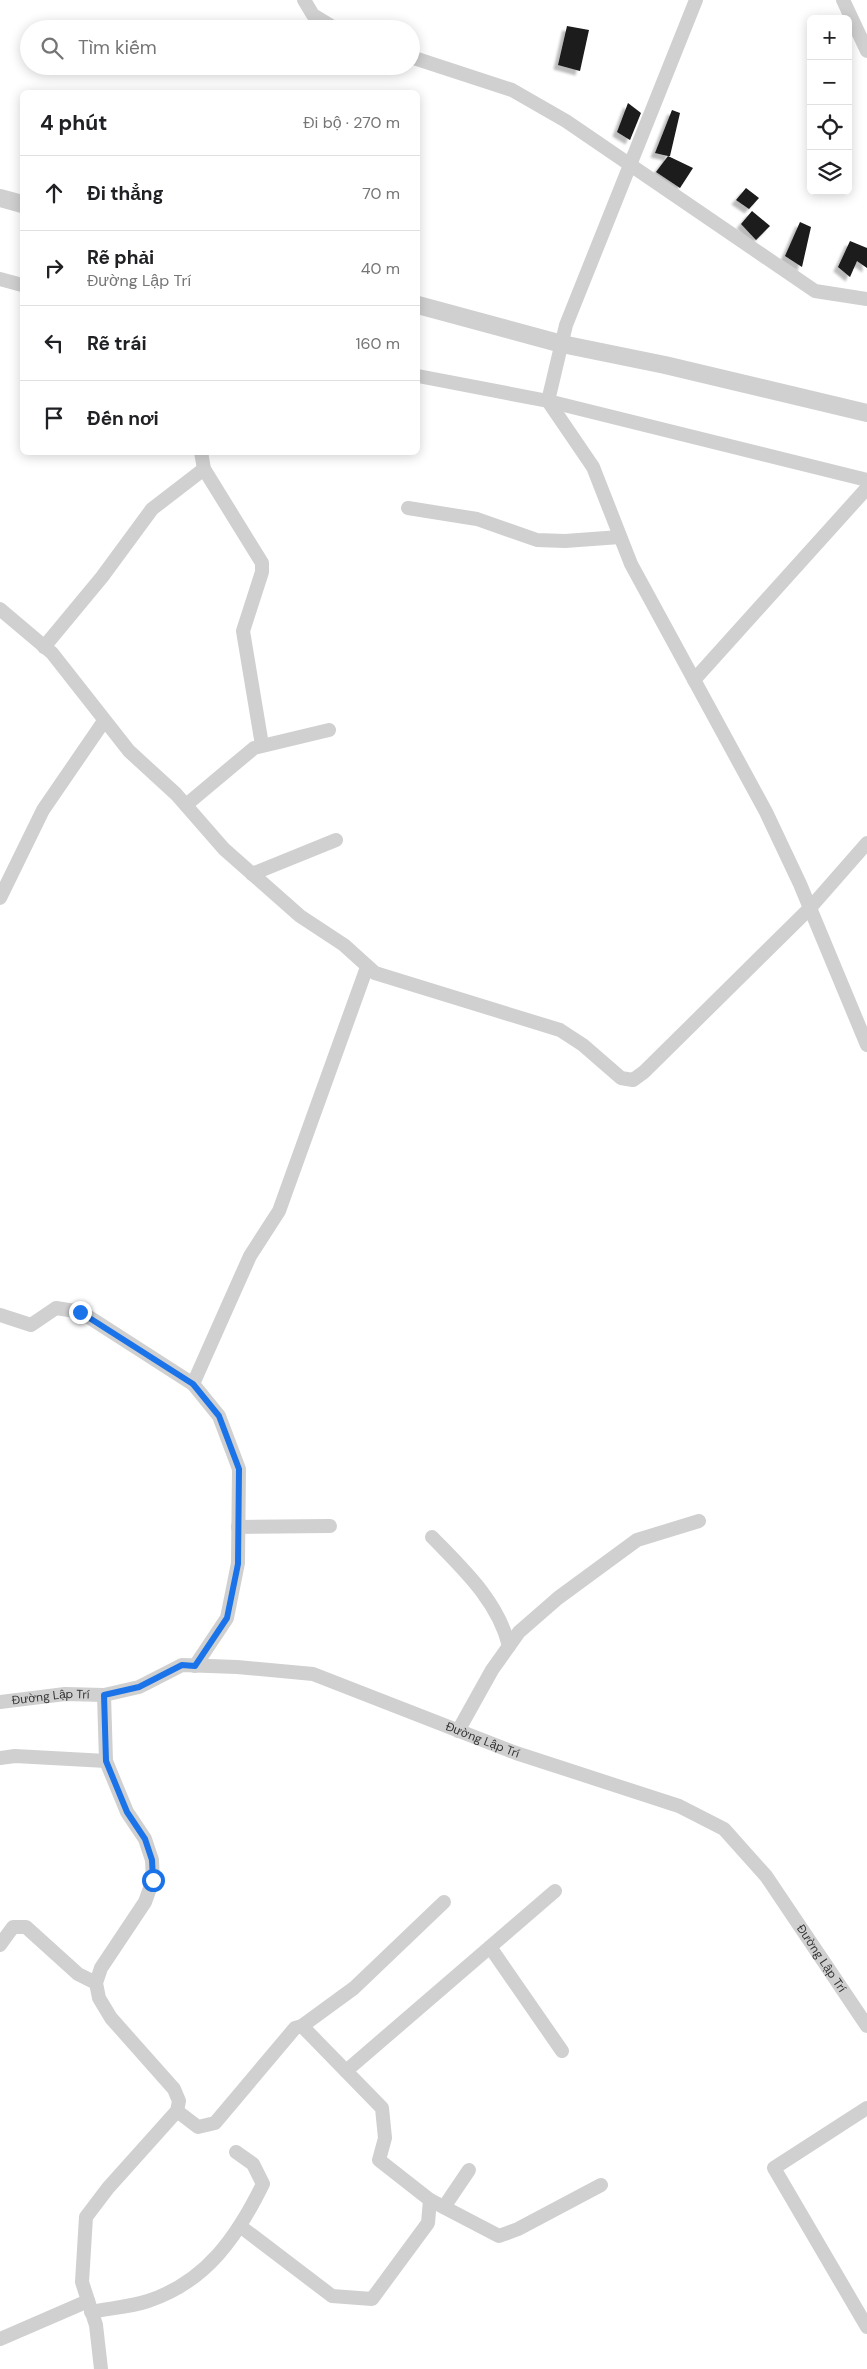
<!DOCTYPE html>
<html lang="vi">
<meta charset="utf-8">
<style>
body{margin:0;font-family:"DM Sans",sans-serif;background:#f2f2f2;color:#202124}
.controls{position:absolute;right:15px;top:15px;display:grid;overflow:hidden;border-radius:8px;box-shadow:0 2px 12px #0003}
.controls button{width:45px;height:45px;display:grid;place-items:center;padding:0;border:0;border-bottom:1px solid #e0e0e0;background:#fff;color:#202124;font:25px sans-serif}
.stop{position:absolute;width:15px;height:15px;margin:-11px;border:4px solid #1a73e8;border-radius:50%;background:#fff}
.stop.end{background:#1a73e8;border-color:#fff;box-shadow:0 1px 5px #0008}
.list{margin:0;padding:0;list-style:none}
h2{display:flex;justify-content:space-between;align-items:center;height:65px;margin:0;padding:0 20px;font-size:21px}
h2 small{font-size:16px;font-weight:400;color:#757577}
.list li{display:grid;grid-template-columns:32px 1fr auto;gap:15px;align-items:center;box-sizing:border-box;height:75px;padding:0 20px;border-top:1px solid #e0e0e0}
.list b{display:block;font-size:19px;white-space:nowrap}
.list p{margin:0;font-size:16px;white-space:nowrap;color:#757577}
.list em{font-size:16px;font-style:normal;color:#757577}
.icon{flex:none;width:28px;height:28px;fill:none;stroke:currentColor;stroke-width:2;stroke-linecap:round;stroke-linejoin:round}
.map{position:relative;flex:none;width:867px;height:2369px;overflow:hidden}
.search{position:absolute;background:#fff;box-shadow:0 2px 12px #0003;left:20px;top:20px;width:400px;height:55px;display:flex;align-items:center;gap:12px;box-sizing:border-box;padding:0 18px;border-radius:28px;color:#757577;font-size:19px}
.panel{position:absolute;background:#fff;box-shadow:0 2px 12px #0003;left:20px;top:90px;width:400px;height:365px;border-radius:8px}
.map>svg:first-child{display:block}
</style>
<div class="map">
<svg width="867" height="2369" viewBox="0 0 867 2369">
<defs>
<filter id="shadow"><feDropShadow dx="-4.5" dy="4.5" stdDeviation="1" flood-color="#0004"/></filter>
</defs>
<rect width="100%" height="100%" fill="#fff"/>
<path fill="#1a1a1a" filter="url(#shadow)" d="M 567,26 L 589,30 L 580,71 L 558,65 Z
M 628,103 L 641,113 L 630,140 L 617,132 Z
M 672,110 L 680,113 L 670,156 L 668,156 L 693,168 L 680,188 L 656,172 L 668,156 L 655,153 Z
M 746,188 L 759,198 L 749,209 L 736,200 Z
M 752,211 L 770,226 L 756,240 L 741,224 Z
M 800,222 L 811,227 L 802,267 L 785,256 Z
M 850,241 L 867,248 L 867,268 L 857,261 L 850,277 L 838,267 Z"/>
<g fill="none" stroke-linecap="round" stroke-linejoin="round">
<g stroke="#d0d0d0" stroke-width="14">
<path d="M 304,0 L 313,15 L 336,29"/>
<path d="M 696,0 L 566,325 L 548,401 L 593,467 L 631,564 L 766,812 L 800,884 L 867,1045"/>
<path d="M 843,0 L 867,51"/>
<path d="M 411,57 L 512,90 L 566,121 L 815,291 L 867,299"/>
<path d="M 0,279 L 22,285"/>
<path d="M 418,376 L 548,401 L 867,480"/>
<path d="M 201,452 L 204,469 L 262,563 L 262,572 L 243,631 L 262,745"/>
<path d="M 408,508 L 477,519 L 537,540 L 565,541 L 620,537"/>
<path d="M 0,609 L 52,653 L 129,751 L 176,794 L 224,849 L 300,916 L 344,945 L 375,973 L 560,1030 L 583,1045 L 621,1078 L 633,1080 L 644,1072 L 810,908 L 867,843"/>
<path d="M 44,647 L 102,577 L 152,509 L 204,469"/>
<path d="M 694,680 L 867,488"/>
<path d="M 186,805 L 254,748 L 329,730"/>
<path d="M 252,874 L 336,840"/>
<path d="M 0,898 L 43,810 L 104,721"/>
<path d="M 0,1315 L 31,1325 L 56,1308 L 81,1312 L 193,1384 L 219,1416 L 239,1469 L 238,1563 L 227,1618 L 195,1666"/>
<path d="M 193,1384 L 250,1256 L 279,1211 L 367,967"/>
<path d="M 238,1527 L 330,1526"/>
<path d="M 432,1537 C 463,1569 498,1601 509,1646"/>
<path id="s1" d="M 0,1702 L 65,1694 L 104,1695 L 139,1687 L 182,1665 L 237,1667 L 313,1674 L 516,1753 L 679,1806 L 724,1829 L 766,1876 L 867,2026"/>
<path d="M 458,1731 L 492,1670 L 519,1632 L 558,1598 L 637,1540 L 699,1521"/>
<path d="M 0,1758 L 15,1756 L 106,1761"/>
<path d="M 0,1945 L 13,1927 L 26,1927 L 78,1974 L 96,1983"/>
<path d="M 490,1947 L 562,2051"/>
<path d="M 302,2026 L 354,1988 L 444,1902"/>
<path d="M 346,2071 L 555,1891"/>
<path d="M 867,2108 L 774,2168 L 867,2327"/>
<path d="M 177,2111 L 198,2127 L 215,2123 L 295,2028 L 302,2026 L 382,2108 L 385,2138 L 379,2160 L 430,2200 L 428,2223 L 372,2299 L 332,2296 L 240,2226"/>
<path d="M 430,2200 L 499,2236 L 518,2229 L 601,2185"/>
<path d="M 444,2207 L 469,2170"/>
<path d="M 91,2312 C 110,2308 130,2307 148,2301 C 206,2282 237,2237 263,2184 L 253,2164 L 236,2152"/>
<path d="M 0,2339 L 88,2301"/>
<path d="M 101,2369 L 96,2325 L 82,2282 L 86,2217 L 108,2188 L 177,2111 L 179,2101 L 174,2089 L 111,2018 L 99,1998 L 96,1983 L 101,1968 L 145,1902 L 153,1880 L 152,1860 L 145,1839 L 127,1812 L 106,1761 L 104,1695"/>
</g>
<path stroke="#d0d0d0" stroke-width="18" d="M 0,198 L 22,204
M 418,305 L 562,344 L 665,365 L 867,413"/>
</g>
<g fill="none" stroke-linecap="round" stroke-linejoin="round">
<path stroke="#1a73e8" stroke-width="6" d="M 80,1312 L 193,1384 L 219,1416 L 239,1469 L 238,1564 L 227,1618 L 195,1666 L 182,1665 L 139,1687 L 104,1695 L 106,1761 L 127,1812 L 145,1839 L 152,1860 L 153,1880"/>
</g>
<g text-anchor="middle" stroke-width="5" stroke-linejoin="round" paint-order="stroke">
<g font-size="12" fill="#333" stroke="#fff">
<text dy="4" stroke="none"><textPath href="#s1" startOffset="51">Đường Lập Trí</textPath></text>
<text dy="4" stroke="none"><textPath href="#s1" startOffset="502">Đường Lập Trí</textPath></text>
<text dy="4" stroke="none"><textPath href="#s1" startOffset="922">Đường Lập Trí</textPath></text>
</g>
</g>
</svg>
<div class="controls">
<button>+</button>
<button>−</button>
<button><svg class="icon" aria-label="locate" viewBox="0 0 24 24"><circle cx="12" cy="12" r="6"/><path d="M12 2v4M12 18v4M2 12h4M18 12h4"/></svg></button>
<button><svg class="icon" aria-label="layers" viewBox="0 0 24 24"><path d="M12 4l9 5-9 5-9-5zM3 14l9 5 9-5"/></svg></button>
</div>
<div class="stop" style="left:153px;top:1880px"></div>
<div class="stop end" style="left:80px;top:1312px"></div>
<div class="search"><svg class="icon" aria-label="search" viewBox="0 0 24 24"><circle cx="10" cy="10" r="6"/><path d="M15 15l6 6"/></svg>Tìm kiếm</div>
<section class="panel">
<h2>4 phút<small>Đi bộ · 270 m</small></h2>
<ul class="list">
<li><svg class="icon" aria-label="ahead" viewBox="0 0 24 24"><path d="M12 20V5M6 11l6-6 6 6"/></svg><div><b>Đi thẳng</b></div><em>70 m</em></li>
<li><svg class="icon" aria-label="right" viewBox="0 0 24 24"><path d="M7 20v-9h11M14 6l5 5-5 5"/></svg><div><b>Rẽ phải</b><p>Đường Lập Trí</p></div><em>40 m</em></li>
<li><svg class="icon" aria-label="left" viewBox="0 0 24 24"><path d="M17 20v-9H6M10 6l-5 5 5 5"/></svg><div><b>Rẽ trái</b></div><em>160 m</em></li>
<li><svg class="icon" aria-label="arrive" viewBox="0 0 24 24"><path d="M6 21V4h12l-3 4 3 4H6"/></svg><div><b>Đến nơi</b></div></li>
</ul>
</section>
</div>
